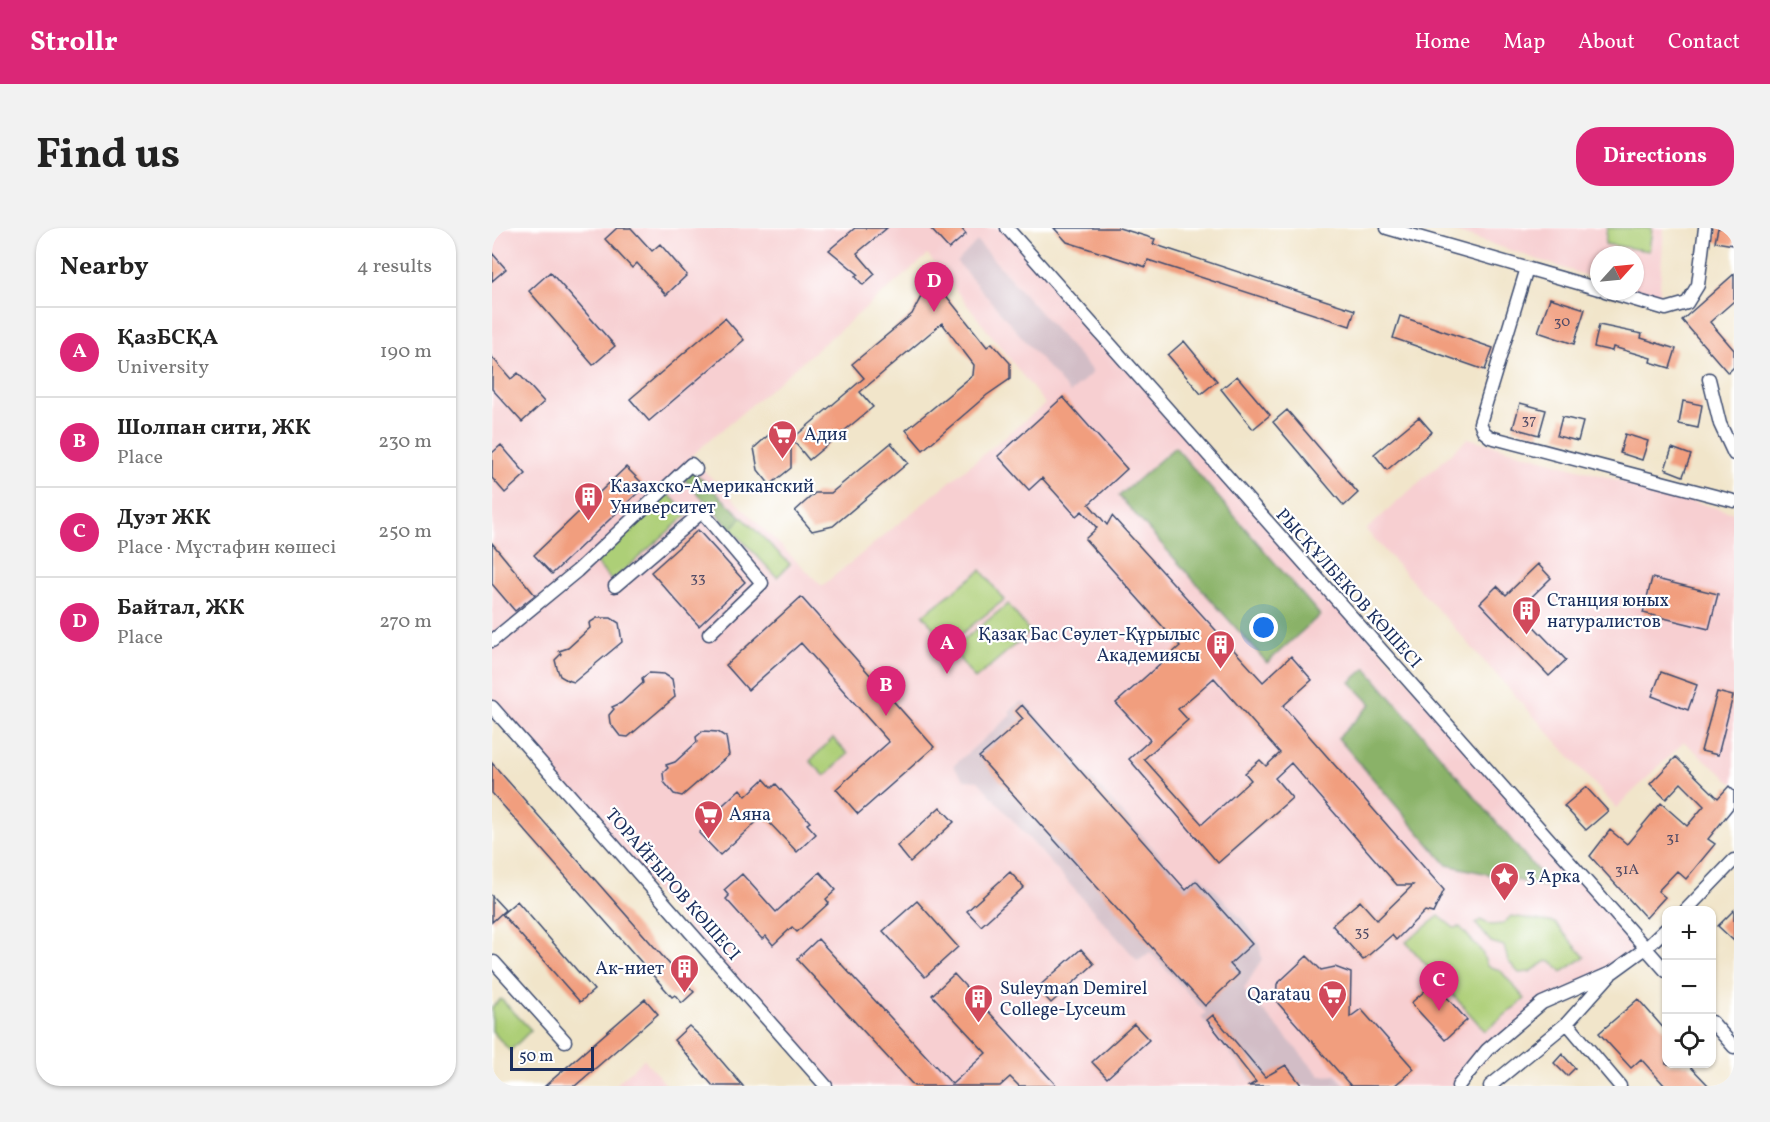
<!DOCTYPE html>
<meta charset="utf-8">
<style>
body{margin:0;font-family:Vollkorn,serif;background:#f2f2f2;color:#222}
.controls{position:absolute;right:18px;bottom:18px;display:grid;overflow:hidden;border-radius:12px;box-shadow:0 2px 4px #0004}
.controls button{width:54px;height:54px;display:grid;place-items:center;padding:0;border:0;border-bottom:2px solid #e0e0e0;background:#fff;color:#222;font:30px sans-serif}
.compass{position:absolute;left:1098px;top:18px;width:54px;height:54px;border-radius:50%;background:#fff;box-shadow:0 2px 4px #0004;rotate:63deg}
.scale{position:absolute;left:18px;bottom:15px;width:84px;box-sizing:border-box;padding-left:6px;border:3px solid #1b2f5e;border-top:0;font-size:16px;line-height:21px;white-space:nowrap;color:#1b2f5e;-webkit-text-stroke:4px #fff;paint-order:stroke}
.you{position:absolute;left:772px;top:400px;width:21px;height:21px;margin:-15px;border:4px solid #fff;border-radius:50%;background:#1a73e8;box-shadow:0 0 0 9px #1a73e833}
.badge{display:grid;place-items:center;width:39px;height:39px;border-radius:50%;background:#db2777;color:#fff;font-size:20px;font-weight:700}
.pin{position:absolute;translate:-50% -50px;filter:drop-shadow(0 2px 3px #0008)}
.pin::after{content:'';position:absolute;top:32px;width:21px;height:18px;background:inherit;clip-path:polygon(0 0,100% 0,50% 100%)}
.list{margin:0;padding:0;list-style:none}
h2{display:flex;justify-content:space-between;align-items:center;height:78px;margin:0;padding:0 24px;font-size:26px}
h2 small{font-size:20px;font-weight:400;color:#767676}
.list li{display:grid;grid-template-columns:39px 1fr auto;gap:18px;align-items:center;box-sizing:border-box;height:90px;padding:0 24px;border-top:2px solid #e0e0e0}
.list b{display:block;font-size:22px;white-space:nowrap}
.list p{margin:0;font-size:20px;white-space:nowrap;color:#767676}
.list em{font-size:20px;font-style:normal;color:#767676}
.icon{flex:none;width:33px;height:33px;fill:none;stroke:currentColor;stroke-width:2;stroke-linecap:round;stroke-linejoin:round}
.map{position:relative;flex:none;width:1242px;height:858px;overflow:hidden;border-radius:24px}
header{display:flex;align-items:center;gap:36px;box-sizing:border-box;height:84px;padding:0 30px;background:#db2777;color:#fff}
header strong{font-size:28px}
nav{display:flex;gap:33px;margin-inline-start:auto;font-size:21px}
.intro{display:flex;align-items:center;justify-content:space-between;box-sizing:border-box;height:144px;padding:0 36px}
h1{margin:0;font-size:42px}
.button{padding:15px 27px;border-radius:24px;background:#db2777;color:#fff;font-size:21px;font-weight:700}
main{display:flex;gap:36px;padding:0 36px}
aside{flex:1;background:#fff;border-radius:24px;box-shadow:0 2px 4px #0004}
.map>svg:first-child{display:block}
</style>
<header>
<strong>Strollr</strong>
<nav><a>Home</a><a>Map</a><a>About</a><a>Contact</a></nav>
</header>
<div class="intro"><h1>Find us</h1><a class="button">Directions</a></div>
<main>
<aside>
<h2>Nearby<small>4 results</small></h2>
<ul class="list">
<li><span class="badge">A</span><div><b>ҚазБСҚА</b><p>University</p></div><em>190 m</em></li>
<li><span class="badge">B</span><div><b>Шолпан сити, ЖК</b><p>Place</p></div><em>230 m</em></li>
<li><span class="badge">C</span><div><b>Дуэт ЖК</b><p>Place · Мұстафин көшесі</p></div><em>250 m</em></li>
<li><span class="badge">D</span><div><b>Байтал, ЖК</b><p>Place</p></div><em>270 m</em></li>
</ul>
</aside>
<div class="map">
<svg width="1242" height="858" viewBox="0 0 1242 858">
<rect width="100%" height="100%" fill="#fff"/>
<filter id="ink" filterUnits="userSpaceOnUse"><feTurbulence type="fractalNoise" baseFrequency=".0167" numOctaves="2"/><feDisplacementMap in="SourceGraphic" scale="12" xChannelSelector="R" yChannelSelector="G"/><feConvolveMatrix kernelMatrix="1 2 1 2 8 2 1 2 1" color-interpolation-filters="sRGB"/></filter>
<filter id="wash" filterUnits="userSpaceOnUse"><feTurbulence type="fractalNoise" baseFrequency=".008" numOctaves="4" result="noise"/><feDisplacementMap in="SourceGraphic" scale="24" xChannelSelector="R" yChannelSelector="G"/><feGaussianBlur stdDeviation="1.35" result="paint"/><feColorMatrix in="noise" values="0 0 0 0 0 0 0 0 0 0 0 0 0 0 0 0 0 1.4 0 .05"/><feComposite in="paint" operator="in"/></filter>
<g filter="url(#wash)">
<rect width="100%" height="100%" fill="#f1e5ca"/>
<path fill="#f7cfd1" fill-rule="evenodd" d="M 0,0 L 515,0 L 1154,720 L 1050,775 L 966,858 L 334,858 L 0,479 ZM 436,27 L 553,176 L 330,358 L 198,229 Z
M 952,0 L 1172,0 L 1167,72 L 1141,63 L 1143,27 L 1107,27 L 1107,52 Z
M 976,210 L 1242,285 L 1242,556 L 1192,514 L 1124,580 L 874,302 Z
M 152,831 L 175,858 L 122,858 Z"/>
<path fill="#d2bdc6" d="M 485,13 L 601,144 L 578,165 L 465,34 Z
M 528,474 L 532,474 L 694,657 L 707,645 L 755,697 L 767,716 L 770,731 L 752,761 L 828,848 L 844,847 L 854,858 L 764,858 L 709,789 L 714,785 L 658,724 L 646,733 L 486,553 L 473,552 L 461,538 L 519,487 L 517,484 Z"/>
<path fill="#adcf77" stroke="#647f6a" stroke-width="1.5" d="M 1115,0 L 1160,0 L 1157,23 L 1113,16 Z
M 174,264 L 196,286 L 120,353 L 102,333 Z
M 250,289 L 298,336 L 285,349 L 239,301 Z
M 489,342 L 512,372 L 455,417 L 431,387 Z
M 516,376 L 538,404 L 483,451 L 460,421 Z
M 341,510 L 356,526 L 333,548 L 318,533 Z
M 947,688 L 962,700 L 968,699 L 990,724 L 995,738 L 1008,742 L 1033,771 L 993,803 L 914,714 Z
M 1019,688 L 1063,695 L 1093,729 L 1070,744 L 1062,735 L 1055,733 L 1038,744 L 1027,745 L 1016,733 L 1012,718 L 999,714 L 984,696 L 988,692 L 999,697 L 1011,696 Z
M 9,771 L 39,802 L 18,823 L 0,803 L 0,779 Z"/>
<path fill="#8ab268" stroke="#527063" stroke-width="1.5" d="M 683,219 L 828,387 L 775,435 L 627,268 Z
M 199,241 L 250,289 L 239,301 L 190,249 Z
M 874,440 L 1060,660 L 955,637 L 846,510 L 879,476 L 858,454 Z"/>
<g id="blocks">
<path fill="#f19e7e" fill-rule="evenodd" d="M 125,0 L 139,0 L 160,23 L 168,16 L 195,47 L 174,67 L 145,35 L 140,40 L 113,11 Z
M 363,0 L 395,0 L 365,25 L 383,46 L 371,57 L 363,48 L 366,46 L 337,22 Z
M 438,0 L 469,0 L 474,6 L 457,21 Z
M 562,0 L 627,0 L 663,11 L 661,16 L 863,82 L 858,98 L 656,32 L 654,39 L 575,14 Z
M 1226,0 L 1242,0 L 1242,17 L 1223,14 Z
M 0,25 L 14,41 L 0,53 Z
M 58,44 L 123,118 L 101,137 L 37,63 Z
M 1242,46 L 1242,73 L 1218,94 L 1242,122 L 1242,139 L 1236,145 L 1190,92 Z
M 448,60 L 495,119 L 500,115 L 518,135 L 518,151 L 495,167 L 431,222 L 414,202 L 481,147 L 482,137 L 450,95 L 368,164 L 381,179 L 317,232 L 300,211 L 372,150 L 360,136 L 420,86 L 433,61 Z
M 1058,70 L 1093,81 L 1082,116 L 1046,104 Z
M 908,88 L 1001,120 L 993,142 L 901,110 Z
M 233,90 L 252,112 L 157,193 L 138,171 Z
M 1107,97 L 1150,106 L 1149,110 L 1184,121 L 1178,140 L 1158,134 L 1159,130 L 1121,119 L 1120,123 L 1102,119 Z
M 692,113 L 725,153 L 709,166 L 676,127 Z
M 0,129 L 19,151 L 26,145 L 52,174 L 30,194 L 0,161 Z
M 745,148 L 778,187 L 761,201 L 729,161 Z
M 571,169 L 635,241 L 597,276 L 615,297 L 620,288 L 771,454 L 799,428 L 820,452 L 791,478 L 952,662 L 941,685 L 933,683 L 904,712 L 900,707 L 871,732 L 840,697 L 868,673 L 885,692 L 921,657 L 905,657 L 799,535 L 783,550 L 800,570 L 726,635 L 637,531 L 658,512 L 624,475 L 688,418 L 593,311 L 605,300 L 590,283 L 584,288 L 550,250 L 537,262 L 506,228 ZM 722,450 L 788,525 L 774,538 L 768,532 L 753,545 L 759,552 L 710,596 L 652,531 L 696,492 L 686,481 Z
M 1191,173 L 1210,177 L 1206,200 L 1187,196 Z
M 1028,175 L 1054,182 L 1047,207 L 1021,200 Z
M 795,182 L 866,265 L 852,278 L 781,194 Z
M 927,189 L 940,204 L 895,242 L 882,226 Z
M 1070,189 L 1091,194 L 1086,213 L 1065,208 Z
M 281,203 L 293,217 L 299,213 L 299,240 L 278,257 L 266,242 L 262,220 Z
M 1133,206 L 1156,213 L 1150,232 L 1128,225 Z
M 399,215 L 416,235 L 341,298 L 320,303 L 303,283 L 323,265 L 339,265 Z
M 9,217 L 34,246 L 13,265 L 0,250 L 0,225 Z
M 1180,220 L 1199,227 L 1191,248 L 1173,241 Z
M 134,239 L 153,258 L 60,346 L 42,327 Z
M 206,302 L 253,354 L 207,398 L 159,344 Z
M 0,315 L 43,367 L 23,383 L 0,356 Z
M 1046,336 L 1059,350 L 1026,382 L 1074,432 L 1057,448 L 988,375 L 1005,358 L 1014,367 Z
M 1160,350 L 1226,366 L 1217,401 L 1151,385 Z
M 309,369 L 442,519 L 366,586 L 344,561 L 397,514 L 309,415 L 256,462 L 234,437 Z
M 105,390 L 119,390 L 127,395 L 130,414 L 82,454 L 75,452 L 68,448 L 65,440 L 63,432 L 69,426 L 67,423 L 76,420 L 98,400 L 97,395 Z
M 1169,444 L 1205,457 L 1196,482 L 1160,468 Z
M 157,445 L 172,446 L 180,451 L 183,469 L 136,509 L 128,508 L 118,495 L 117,487 L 122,481 L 120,479 L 129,475 L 151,455 L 150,450 Z
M 1225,464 L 1241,468 L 1226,527 L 1209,523 Z
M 530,477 L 694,662 L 704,653 L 760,716 L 738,736 L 747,746 L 713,778 L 487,529 L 531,491 L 524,483 Z
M 211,503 L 226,504 L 234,509 L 237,527 L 190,568 L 182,566 L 172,554 L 171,545 L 176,540 L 174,537 L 183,534 L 205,514 L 204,509 Z
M 1184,529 L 1226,570 L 1237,558 L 1242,563 L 1242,579 L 1216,611 L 1223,616 L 1194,651 L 1185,643 L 1166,663 L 1173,669 L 1154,690 L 1098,628 L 1118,602 L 1135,616 L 1169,575 L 1195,598 L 1212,578 L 1189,555 L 1174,571 L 1158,556 Z
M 0,535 L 202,764 L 190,775 L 183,767 L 180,769 L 0,565 Z
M 272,551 L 280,560 L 284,556 L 318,594 L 315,596 L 324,606 L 305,624 L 271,588 L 228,627 L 207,605 L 220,593 L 217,590 L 248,561 L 254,568 Z
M 1094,559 L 1116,583 L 1094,602 L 1072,578 Z
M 448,579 L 462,594 L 418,634 L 405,618 Z
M 328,644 L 344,662 L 334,671 L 337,675 L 305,704 L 300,699 L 281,717 L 274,708 L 270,711 L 234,671 L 237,668 L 232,662 L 250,646 L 284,684 Z
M 518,644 L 532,659 L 489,698 L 475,683 Z
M 0,668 L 13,682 L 0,694 Z
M 25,673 L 102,762 L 88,774 L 10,686 Z
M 425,673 L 466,719 L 433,749 L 391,703 Z
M 1242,682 L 1242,713 L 1226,698 Z
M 326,711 L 460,856 L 494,825 L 440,767 L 462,746 L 565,858 L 527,858 L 518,849 L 508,858 L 422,858 L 305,731 Z
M 589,721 L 602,736 L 559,775 L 545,760 Z
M 815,728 L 829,742 L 843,739 L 859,745 L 858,789 L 869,781 L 922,841 L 902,858 L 859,858 L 784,773 L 785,756 Z
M 942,755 L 975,792 L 953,812 L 919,775 Z
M 153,771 L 166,786 L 83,858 L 53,858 Z
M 1146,771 L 1174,803 L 1174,836 L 1196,836 L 1217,858 L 1173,858 L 1149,831 L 1139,840 L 1107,805 Z
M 721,787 L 773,849 L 794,837 L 810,858 L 757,858 L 764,854 L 715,792 Z
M 642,796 L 657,812 L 615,850 L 600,834 Z
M 197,798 L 209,809 L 251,858 L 221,858 L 182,812 Z
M 1070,826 L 1083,840 L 1075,848 L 1062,835 Z"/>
</g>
</g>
<g filter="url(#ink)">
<use href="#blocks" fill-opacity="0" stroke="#3b4a6e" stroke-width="1.5"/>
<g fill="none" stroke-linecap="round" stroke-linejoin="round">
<defs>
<path id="minor" d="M 515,0 L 1174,743
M 895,0 L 1107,61
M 1035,40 L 988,195 L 992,204 L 998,209 L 1242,273
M 1113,63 L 1174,81 L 1195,75 L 1206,57 L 1213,0
M 1217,151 L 1228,196 L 1242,226
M 123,358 L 210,284 L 270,355 L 217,406
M 0,413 L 85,343 L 199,236 L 204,241
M 0,479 L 334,858
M 1194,682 L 1242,632
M 2,734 L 73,813
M 1220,794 L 1242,819
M 1075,795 L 1128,858
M 966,858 L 995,822 L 1050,775 L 1121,744 L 1154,720 L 1174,701
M 998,858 L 1075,795 L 1118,747"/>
</defs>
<use href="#minor" stroke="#3b4a6e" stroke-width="15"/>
<use href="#minor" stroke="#fff" stroke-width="12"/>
</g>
</g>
<defs>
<symbol id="supermarket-pin" viewBox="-11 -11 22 30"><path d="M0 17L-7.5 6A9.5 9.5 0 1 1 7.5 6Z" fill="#d1495b" stroke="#fff"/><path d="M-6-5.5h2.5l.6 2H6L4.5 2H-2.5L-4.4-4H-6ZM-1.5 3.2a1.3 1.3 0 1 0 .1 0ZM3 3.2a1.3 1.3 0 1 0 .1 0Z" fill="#fff"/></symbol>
<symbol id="building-pin" viewBox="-11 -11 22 30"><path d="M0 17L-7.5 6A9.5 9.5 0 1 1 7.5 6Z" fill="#d1495b" stroke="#fff"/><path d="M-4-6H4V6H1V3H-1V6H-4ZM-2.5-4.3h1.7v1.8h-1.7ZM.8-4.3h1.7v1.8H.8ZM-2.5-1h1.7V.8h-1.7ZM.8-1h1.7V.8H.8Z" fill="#fff"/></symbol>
<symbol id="sight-pin" viewBox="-11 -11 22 30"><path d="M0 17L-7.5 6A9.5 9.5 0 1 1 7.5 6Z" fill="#d1495b" stroke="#fff"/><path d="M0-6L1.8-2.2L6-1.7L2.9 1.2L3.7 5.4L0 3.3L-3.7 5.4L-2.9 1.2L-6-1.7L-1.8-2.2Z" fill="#fff"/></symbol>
</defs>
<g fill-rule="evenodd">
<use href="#supermarket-pin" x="274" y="190" width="33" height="45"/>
<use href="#building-pin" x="80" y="252" width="33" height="45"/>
<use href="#building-pin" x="1018" y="366" width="33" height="45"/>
<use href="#building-pin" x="712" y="400" width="33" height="45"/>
<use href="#supermarket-pin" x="200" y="570" width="33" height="45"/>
<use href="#sight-pin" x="996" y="632" width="33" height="45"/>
<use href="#building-pin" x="176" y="724" width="33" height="45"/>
<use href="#supermarket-pin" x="824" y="750" width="33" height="45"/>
<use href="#building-pin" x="470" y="754" width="33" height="45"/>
</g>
<g text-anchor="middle" stroke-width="4.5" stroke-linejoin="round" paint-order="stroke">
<g font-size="15" fill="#504b66">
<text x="1070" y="98">30</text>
<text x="1037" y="196">37</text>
<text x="206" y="354">33</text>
<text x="1181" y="614">31</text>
<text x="1135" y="646">31А</text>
<text x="870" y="708">35</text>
</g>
<g font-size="18" fill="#1b2f5e" stroke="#fff" text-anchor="start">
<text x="312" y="212">Адия</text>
<text x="118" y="264">Казахско-Американский<tspan x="118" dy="21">Университет</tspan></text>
<text x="1055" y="378">Станция юных<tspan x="1055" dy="21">натуралистов</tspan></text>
<text x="708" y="412" text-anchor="end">Қазақ Бас Сәулет-Құрылыс<tspan x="708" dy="21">Академиясы</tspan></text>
<text x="237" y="592">Аяна</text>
<text x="1034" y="654">3 Арка</text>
<text x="172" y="746" text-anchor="end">Ак-ниет</text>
<text x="508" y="766">Suleyman Demirel<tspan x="508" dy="21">College-Lyceum</tspan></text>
<text x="819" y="772" text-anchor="end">Qaratau</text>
</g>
<g font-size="18" fill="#1b2f5e" stroke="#fff">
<text transform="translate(857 360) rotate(48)" y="6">РЫСҚҰЛБЕКОВ КӨШЕСІ</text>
<text transform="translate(181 656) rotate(49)" y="6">ТОРАЙҒЫРОВ КӨШЕСІ</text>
</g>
</g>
</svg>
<div class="controls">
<button>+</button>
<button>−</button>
<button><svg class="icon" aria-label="locate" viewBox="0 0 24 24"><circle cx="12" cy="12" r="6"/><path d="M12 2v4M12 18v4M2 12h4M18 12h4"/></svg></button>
</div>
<svg class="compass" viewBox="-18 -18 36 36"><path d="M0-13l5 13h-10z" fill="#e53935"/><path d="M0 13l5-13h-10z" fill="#767676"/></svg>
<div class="scale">50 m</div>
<div class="you"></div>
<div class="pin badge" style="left:455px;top:446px">A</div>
<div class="pin badge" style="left:394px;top:488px">B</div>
<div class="pin badge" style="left:947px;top:783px">C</div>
<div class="pin badge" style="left:442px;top:84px">D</div>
</div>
</main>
